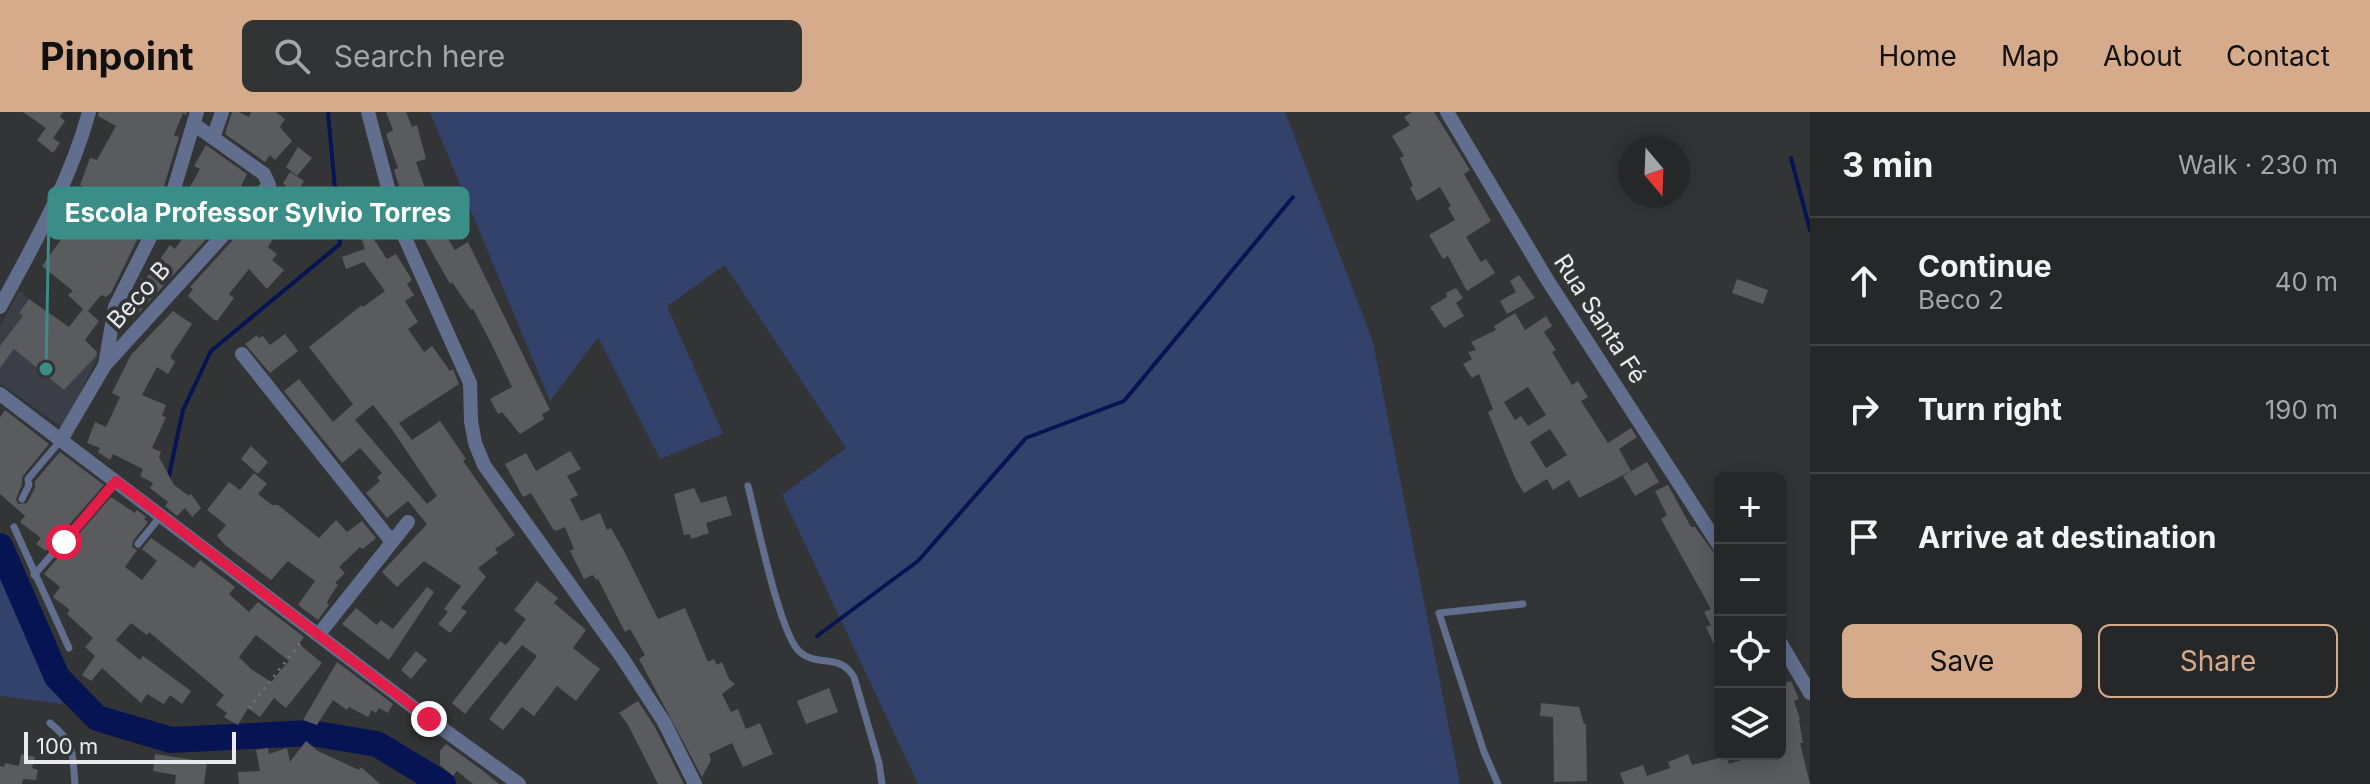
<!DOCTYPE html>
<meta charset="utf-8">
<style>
body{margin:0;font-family:Inter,sans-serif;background:#323334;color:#f1f3f6}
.controls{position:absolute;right:24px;bottom:24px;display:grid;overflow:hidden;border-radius:12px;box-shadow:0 4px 20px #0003}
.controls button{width:72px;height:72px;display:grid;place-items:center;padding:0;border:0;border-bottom:2px solid #424445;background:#262728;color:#f1f3f6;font:40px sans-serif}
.compass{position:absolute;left:1618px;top:24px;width:72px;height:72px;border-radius:50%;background:#262728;box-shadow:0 4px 20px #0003;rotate:161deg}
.scale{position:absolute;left:24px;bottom:20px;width:212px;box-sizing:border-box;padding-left:8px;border:4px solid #eaeaec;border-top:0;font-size:22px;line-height:28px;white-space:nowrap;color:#eaeaec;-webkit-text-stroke:6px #333436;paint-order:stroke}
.stop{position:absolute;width:24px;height:24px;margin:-18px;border:6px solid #e11d48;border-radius:50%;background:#fff}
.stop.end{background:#e11d48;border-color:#fff;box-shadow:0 2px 8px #0008}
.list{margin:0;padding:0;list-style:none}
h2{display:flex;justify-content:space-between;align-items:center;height:104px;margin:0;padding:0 32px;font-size:34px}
h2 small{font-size:26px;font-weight:400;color:#a4a5a8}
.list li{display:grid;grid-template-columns:52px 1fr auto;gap:24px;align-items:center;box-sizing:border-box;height:128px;padding:0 32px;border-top:2px solid #424445}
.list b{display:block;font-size:30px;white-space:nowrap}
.list p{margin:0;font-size:26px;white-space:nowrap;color:#a4a5a8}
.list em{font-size:26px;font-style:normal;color:#a4a5a8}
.actions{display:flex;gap:16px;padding:24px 32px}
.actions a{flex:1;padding:18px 0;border:2px solid #d6ab8b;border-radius:12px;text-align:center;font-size:28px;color:#d6ab8b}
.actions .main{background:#d6ab8b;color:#111}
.icon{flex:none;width:44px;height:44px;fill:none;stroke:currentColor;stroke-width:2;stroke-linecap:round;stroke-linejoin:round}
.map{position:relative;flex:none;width:1810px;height:672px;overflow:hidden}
header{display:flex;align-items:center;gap:48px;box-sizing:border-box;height:112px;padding:0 40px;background:#d6ab8b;color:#111}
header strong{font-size:38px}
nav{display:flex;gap:44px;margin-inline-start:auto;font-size:28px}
.search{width:560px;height:72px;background:#323334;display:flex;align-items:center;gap:20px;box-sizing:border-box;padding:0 28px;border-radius:12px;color:#a4a5a8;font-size:30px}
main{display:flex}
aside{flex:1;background:#262728}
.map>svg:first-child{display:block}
</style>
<header>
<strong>Pinpoint</strong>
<div class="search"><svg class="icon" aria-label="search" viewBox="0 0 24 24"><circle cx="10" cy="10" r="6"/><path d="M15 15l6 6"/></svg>Search here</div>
<nav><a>Home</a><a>Map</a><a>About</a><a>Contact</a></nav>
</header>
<main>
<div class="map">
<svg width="1810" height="672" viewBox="0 0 1810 672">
<rect width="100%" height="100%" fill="#333436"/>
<path fill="#3b3e46" d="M 19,179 L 99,242 L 63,316 L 0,271 L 0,215 Z"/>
<path fill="#32426b" d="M 430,0 L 1285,0 L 1373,230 L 1460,672 L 918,672 L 782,383 L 846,336 L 725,153 L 667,194 L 723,322 L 660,347 L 598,225 L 550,289 Z
M 0,454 L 63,592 L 0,584 Z"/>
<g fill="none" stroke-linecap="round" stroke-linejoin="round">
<path stroke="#071454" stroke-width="4" d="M 1791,46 L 1810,118
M 168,368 L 183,298 L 211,239 L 340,132 L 328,0
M 817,524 L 918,449 L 1026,326 L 1124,289 L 1293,85"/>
<path stroke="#071454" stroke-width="26" d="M 0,434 L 57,565 L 97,606 L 171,628 L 311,621 L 377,632 L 443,672"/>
</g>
<path fill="#5a5b5e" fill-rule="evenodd" d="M 23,0 L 63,0 L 60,5 L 65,9 L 53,26 L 60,31 L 53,41 L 37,28 L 46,16 Z
M 99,0 L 187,0 L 186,3 L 183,1 L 174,23 L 179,25 L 164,74 L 152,98 L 149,96 L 138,115 L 141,118 L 135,127 L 137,128 L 111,181 L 106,185 L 101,183 L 88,199 L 99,209 L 85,228 L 97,240 L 96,244 L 64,278 L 14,237 L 0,256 L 0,234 L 23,204 L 19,201 L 29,187 L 69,215 L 83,197 L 68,183 L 73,179 L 42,154 L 63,125 L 61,124 L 90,78 L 80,73 L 90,46 L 97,48 L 116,14 L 98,4 Z
M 232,0 L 239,0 L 249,5 L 251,0 L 276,0 L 285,7 L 280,15 L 292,29 L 275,48 L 270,43 L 265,50 L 225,22 Z
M 386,0 L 406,0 L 412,15 L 417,13 L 426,47 L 416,50 L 427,82 L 404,89 L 394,58 L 398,56 L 386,22 L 393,18 Z
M 1412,0 L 1434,0 L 1470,58 L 1464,62 L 1491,109 L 1466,125 L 1481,150 L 1486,147 L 1495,161 L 1467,179 L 1448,144 L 1443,147 L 1429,123 L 1455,108 L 1448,96 L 1451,94 L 1440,75 L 1417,89 L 1410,76 L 1413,74 L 1400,46 L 1404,44 L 1392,24 L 1410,13 L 1404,5 Z
M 206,33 L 247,62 L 241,74 L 246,78 L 231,100 L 133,207 L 124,204 L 141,166 L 145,168 L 170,133 L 175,137 L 195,109 L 183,102 L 191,87 L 185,84 L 200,57 L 194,54 Z
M 298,35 L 312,46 L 297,64 L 286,55 Z
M 290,60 L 304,69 L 294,86 L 297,88 L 268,135 L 277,142 L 272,148 L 284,158 L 267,177 L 249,157 L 229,182 L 234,186 L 217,209 L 213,207 L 188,184 L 193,177 L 190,175 L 243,117 L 248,121 L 269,88 L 275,92 L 286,74 L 283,71 Z
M 442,81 L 454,101 L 438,111 L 455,138 L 468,130 L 550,298 L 542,302 L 544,307 L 520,322 L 502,300 L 498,302 L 490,287 L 512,275 L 491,231 L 473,197 L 471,198 L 452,170 L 450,172 L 416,112 L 430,105 L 422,91 Z
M 357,101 L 363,110 L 375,106 L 381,119 L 371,123 L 387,147 L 396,142 L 412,168 L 407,172 L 414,183 L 405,189 L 418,210 L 408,217 L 424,240 L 432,234 L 450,259 L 453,257 L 459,272 L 399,311 L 412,328 L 440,309 L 466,347 L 463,349 L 515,423 L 495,437 L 498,441 L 478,456 L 486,465 L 461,496 L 467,500 L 450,521 L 438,512 L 448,500 L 444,497 L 461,474 L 424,449 L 397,475 L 382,460 L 427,412 L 408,389 L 387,406 L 366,381 L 380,369 L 377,365 L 382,361 L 360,336 L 342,351 L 284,279 L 299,267 L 333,310 L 353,292 L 309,235 L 362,193 L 363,195 L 385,179 L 364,150 L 346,157 L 342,145 L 365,137 L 353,102 ZM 373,293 L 391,316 L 396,313 L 391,316 L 437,384 L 427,392 L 355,308 Z
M 1519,163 L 1535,186 L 1507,202 L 1500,189 L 1516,180 L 1510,169 Z
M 1737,167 L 1768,178 L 1763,192 L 1732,181 Z
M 1456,176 L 1463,186 L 1456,191 L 1464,204 L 1444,216 L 1430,195 L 1447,185 L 1446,181 Z
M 173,199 L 192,212 L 170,245 L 175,250 L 168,262 L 157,255 L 142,283 L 166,293 L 162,304 L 166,305 L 152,336 L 161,340 L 159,345 L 174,373 L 189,384 L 191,382 L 201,396 L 192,405 L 185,396 L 177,404 L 165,394 L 168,390 L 150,376 L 153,371 L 140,364 L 143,357 L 113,342 L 110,348 L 98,340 L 100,336 L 87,331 L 95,310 L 106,315 L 120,285 L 112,281 L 131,243 Z
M 1515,201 L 1525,218 L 1546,204 L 1552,214 L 1544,220 L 1556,238 L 1552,240 L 1572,273 L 1578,269 L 1588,285 L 1581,289 L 1608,331 L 1631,316 L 1637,325 L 1619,337 L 1631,359 L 1579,386 L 1569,368 L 1553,378 L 1547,367 L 1524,381 L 1515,366 L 1488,300 L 1493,297 L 1479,262 L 1472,266 L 1463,252 L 1472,247 L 1468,240 L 1476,238 L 1471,230 L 1496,218 L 1494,214 ZM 1528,275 L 1546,303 L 1528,314 L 1521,304 L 1515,308 L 1504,290 ZM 1550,317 L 1567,343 L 1546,356 L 1530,330 Z
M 285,222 L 298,239 L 270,261 L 245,232 L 257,223 L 259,226 L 263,224 L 270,233 Z
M 5,298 L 49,332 L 22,365 L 22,372 L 16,387 L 18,392 L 27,391 L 35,376 L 35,369 L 60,340 L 104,373 L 46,439 L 36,432 L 41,426 L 20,410 L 25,404 L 0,382 L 0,305 Z
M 251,334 L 268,350 L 258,362 L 241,347 Z
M 570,339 L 581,357 L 567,364 L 578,383 L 570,387 L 581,409 L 600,401 L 607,418 L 611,416 L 624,439 L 658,507 L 685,496 L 708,550 L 714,547 L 717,553 L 722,550 L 729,567 L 735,572 L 722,582 L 731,600 L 738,597 L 746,617 L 760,611 L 773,642 L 743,655 L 732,631 L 709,642 L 711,648 L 702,665 L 639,547 L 645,543 L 630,517 L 625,520 L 598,467 L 596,468 L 593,463 L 584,467 L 570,439 L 574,437 L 565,415 L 556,419 L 553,417 L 531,381 L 523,385 L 505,352 L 526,341 L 536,359 Z
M 1647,350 L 1659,370 L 1635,384 L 1623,364 Z
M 254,361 L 267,372 L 258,382 L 272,393 L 278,393 L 319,426 L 336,408 L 347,420 L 362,409 L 376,426 L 363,437 L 360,435 L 339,455 L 345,461 L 335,471 L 338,473 L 330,485 L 327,491 L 329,493 L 318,508 L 298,493 L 315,469 L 288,449 L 271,468 L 225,433 L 217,424 L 226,413 L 207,398 L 229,370 L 240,378 Z
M 1668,373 L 1691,415 L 1695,415 L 1720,449 L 1720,545 L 1706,515 L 1711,513 L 1704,500 L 1711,497 L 1661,407 L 1667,403 L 1655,379 Z
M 694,376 L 701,391 L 726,384 L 732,403 L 706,411 L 709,421 L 691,427 L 690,422 L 684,423 L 674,382 Z
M 111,385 L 135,401 L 137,398 L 146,405 L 144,407 L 148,410 L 133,429 L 132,435 L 137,438 L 125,455 L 142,468 L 157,449 L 142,437 L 151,426 L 194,456 L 200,448 L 235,475 L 229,482 L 249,500 L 258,490 L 304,525 L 299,532 L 322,551 L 286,596 L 274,586 L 260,605 L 248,596 L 238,613 L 224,605 L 227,601 L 216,593 L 224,583 L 149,520 L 147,523 L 131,511 L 116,528 L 140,548 L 143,544 L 191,579 L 182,592 L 170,583 L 164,592 L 147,582 L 141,591 L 102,556 L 91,569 L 82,563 L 95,544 L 85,535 L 93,526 L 67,502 L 70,498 L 53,485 L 60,475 L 44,462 ZM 256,523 L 289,549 L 271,570 L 251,557 L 239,545 Z
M 537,469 L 558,486 L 554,491 L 586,518 L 573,536 L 600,557 L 576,589 L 557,574 L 534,604 L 522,595 L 503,618 L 489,607 L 537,544 L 522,533 L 465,602 L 452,591 L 500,529 L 506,533 L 526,507 L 514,498 Z
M 427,475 L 434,480 L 389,548 L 342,512 L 356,496 L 377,513 L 381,508 L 393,517 Z
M 416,539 L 427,548 L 411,567 L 401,558 Z
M 337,550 L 393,592 L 388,601 L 379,596 L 376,601 L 372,598 L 368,605 L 349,595 L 347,598 L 333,588 L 317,613 L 303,608 Z
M 1791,569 L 1799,587 L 1794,589 L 1800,607 L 1799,608 L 1803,631 L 1800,631 L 1810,672 L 1624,672 L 1620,661 L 1643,653 L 1647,664 L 1670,656 L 1668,650 L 1688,642 L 1692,653 L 1727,644 L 1729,652 L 1754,644 L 1754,642 L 1780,642 L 1780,572 Z
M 829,576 L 838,600 L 806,612 L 797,589 Z
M 638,589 L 655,615 L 684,672 L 658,672 L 627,611 L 619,601 Z
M 1541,591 L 1579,595 L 1584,612 L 1586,612 L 1587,669 L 1554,670 L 1553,605 L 1540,604 Z
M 306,629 L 318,639 L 359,658 L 361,655 L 380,672 L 239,672 L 238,660 L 260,659 L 256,638 L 268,636 L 269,642 L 287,636 L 290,650 Z
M 446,632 L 482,658 L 499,672 L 473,672 L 457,659 L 453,664 L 440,653 L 440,639 Z
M 21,642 L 35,645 L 32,656 L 38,658 L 36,668 L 23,667 L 22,672 L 0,672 L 0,654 L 4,655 L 5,651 L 19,654 Z
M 155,642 L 207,650 L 204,672 L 175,672 L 176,663 L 153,659 Z"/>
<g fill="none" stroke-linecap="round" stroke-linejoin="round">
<path stroke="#737375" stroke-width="3" stroke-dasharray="2 6" stroke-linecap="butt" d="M 249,596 L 302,529"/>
<path stroke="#616e8e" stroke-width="7" d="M 748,374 C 756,405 780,524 800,540 C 818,556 839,540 854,565 L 879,651 L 882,672
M 22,387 L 29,373 L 28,367 L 61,328
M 14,415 L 69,536
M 138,432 L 160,405
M 34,463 L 116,369
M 50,611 C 76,632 72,641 75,672
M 1498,672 L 1484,640 L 1439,501 L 1523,492"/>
<path stroke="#616e8e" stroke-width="14" d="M 368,0 L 396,106 L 470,271 L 471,309 L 475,331 L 484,353 L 621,544 L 664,610 L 695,672
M 1447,0 L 1548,169 L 1720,435
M 213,26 L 222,0
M 0,195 C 34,132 70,70 89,0
M 242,242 L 392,430
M 105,253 L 269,73 L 264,62 L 195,13
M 0,282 L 429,607 L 519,672
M 61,328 L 105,253 L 115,195 L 173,80 L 197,0
M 319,522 L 408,410
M 1780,530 L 1810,581"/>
</g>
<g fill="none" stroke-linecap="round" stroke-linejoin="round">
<path stroke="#e11d48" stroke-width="10" d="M 64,430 L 116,369 L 429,607"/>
</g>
<g text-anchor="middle" stroke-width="8" stroke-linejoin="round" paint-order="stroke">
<g font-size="24" fill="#eaeaec" stroke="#333436">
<text transform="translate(139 183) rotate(-48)" y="8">Beco B</text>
<text transform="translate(1600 207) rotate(57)" y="8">Rua Santa Fé</text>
</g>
</g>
<path fill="none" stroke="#3b8d87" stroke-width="3" d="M46 257L49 101"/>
<circle fill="#3b8d87" stroke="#333436" stroke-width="3" cx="46" cy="257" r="8"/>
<rect fill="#3b8d87" stroke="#3b8d87" stroke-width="3" x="49" y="76" width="419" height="50" rx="8"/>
<g font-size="26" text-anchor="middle" font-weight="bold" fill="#fff">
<text x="258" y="110">Escola Professor Sylvio Torres</text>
</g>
</svg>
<div class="controls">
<button>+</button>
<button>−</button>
<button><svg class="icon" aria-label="locate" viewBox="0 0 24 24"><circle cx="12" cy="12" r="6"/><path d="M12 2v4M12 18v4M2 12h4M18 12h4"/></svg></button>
<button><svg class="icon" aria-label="layers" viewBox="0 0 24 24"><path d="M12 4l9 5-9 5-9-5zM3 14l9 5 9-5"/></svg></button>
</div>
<svg class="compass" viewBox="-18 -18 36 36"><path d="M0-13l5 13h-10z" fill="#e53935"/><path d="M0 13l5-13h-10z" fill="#a4a5a8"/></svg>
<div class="scale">100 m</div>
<div class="stop" style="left:64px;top:430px"></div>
<div class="stop end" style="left:429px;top:607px"></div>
</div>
<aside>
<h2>3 min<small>Walk · 230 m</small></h2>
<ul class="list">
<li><svg class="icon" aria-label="ahead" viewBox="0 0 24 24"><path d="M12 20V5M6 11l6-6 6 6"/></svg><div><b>Continue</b><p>Beco 2</p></div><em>40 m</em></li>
<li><svg class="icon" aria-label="right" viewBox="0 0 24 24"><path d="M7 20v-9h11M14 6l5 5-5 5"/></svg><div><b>Turn right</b></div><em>190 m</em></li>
<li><svg class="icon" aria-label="arrive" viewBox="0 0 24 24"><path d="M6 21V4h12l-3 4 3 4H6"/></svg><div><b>Arrive at destination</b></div></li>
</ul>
<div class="actions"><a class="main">Save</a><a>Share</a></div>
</aside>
</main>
